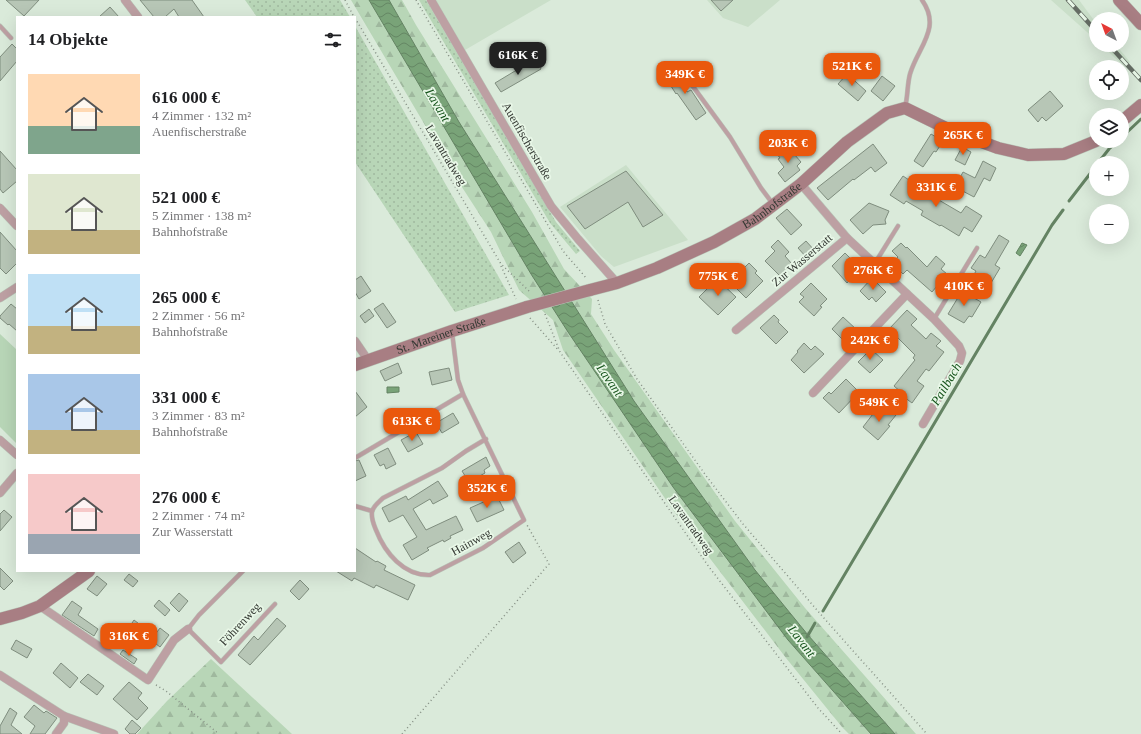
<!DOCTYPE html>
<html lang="de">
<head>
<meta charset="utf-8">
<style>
  :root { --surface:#fff; --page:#f2f2f2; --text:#202124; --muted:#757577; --accent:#ea580c }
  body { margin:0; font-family:Georgia,serif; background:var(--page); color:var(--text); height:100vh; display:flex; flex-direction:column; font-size:15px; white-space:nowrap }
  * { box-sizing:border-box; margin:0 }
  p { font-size:13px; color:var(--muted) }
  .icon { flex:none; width:22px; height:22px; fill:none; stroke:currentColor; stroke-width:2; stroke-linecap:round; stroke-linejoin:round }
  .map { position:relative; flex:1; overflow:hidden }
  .side { position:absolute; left:16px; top:16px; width:340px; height:556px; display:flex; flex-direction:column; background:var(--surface); border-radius:0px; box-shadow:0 4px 16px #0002 }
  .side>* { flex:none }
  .needle { width:26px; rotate:319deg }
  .buttons { position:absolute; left:1089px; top:12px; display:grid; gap:8px }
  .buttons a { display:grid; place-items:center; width:40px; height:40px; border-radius:50%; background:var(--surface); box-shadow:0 4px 16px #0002; font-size:20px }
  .price { position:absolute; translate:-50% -34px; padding:0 9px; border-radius:8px; background:var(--accent); color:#fff; font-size:13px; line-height:26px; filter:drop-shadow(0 1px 2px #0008) }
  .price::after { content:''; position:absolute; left:50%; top:24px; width:12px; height:9px; margin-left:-6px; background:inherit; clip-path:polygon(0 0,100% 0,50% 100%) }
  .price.selected { background:#222; color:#fff }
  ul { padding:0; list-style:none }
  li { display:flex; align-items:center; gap:12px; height:100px; padding:0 12px }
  li span { display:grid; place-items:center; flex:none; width:112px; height:80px; border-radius:0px; color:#555 }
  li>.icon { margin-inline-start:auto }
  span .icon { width:48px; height:48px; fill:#fffc; stroke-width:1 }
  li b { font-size:17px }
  h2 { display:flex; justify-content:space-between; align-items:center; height:48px; padding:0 12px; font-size:17px }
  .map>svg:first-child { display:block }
</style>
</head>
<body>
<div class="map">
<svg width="1141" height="734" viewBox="0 0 1141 734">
  <defs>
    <pattern id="grass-dots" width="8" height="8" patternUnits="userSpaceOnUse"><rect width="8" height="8" fill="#b8d6b7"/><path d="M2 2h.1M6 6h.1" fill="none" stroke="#9fb89e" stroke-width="1.8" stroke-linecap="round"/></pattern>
    <pattern id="forest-firs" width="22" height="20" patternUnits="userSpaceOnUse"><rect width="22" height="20" fill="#b8d6b7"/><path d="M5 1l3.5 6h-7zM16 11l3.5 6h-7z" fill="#9fb89e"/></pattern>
    <pattern id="water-waves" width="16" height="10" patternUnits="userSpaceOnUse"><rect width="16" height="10" fill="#79a378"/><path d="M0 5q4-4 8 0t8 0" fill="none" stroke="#648663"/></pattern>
  </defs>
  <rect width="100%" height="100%" fill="#daeada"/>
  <!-- built -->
  <g fill="#cadfc9">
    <path d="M436,0H551L465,50Z"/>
    <path d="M707,0H780L748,27L723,18Z"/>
    <path d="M1051,0H1079L1096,23V40Z"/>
    <path d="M1101,45H1116L1130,62L1125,67Z"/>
    <path d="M626,165L688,240L614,267L601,256L560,207Z"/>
  </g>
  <!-- grass -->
  <g fill="url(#grass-dots)">
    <path d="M245,0H340L350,17H257Z"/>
    <path d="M419,0H426L556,222L580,251L576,254L550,223Z"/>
    <path d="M355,26L509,295L455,312L355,162Z"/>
  </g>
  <!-- forest -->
  <g fill="url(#forest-firs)">
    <path d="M351,0H369L409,67L788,640L871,734H849L842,727L786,658L673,510L563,350L553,320L519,290L491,232L458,181Z"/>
    <path d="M389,0H402L416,25L532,212L564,269L592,299L591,314L614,350L735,521L805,608L916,734H895L808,635L755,570L634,401L459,122Z"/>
    <path d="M211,659L292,734H137L167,701Z"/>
  </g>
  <!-- pitch -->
  <path fill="#b8d6b7" d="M0,334L17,350V444L0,427Z"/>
  <!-- water -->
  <g fill="url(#water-waves)" stroke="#648363">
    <path d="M369,0H389L459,122L634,401L755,570L808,635L895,734H871L788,640L673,487L568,332L531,274Z"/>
    <path d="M1022,243L1027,245L1020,256L1016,253Z"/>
    <path d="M387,387H399V392L387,393Z"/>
  </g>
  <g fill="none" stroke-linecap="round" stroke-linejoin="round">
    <!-- stream -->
    <g stroke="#648363" stroke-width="3">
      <path d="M1122,137L1141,119"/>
      <path d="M1098,163L1109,149L1118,141"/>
      <path d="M1069,201L1096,166"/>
      <path d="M823,611L1052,225L1063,210"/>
      <path d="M807,637L815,623"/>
    </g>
  </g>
  <!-- building -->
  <g fill="#b7c6b6" stroke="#7f8d7e">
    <path d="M6,0H39L24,16Z"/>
    <path d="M140,0H192L204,17H179L174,9L165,17H154Z"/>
    <path d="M711,0H733L721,11Z"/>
    <path d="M110,7L119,17H99Z"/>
    <path d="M12,44L17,49V61L0,81V57Z"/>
    <path d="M535,59L541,69L501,92L495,83Z"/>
    <path d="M672,69L687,92L691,90L706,113L696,120L677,93L676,94L664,75Z"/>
    <path d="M847,74L866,91L858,101L838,84Z"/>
    <path d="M882,76L895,86L883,101L871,91Z"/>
    <path d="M1050,91L1063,106L1046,121L1042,117L1038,122L1028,110Z"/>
    <path d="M931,134L943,141L936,152L934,151L923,167L914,161Z"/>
    <path d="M873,144L887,163L875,172L871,167L854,180L853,179L828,200L817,188Z"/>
    <path d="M787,146L801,162L797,166L800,170L785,182L778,173L784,167L778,159L780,158L777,154Z"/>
    <path d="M962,147L971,152L965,165L955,160Z"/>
    <path d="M0,151L17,170V181L3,193L0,189Z"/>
    <path d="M983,161L996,168L990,181L984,178L974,197L955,187L963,172L975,178Z"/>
    <path d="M626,171L663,215L643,227L628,202L585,229L567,206Z"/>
    <path d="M903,176L921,188L920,189L961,213L966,206L982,216L972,232L964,227L959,236L941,225L940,226L921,215L923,211L906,201L904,204L890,195Z"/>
    <path d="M869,203L889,211L885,220L886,224L873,225L863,234L850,220Z"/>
    <path d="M787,209L802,225L791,235L776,218Z"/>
    <path d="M0,232L17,251V263L6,274L0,268Z"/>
    <path d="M999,235L1009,241L995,265L1000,268L988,288L972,278L976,271L971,268L980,255L985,258Z"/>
    <path d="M778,240L789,252L785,256L792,264L780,276L765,261L775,251L771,247Z"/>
    <path d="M806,241L815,251L807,258L798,248Z"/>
    <path d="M901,243L906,248L907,247L927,267L936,256L945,264L941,269L947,274L932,292L907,270L903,274L892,263L898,257L892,251Z"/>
    <path d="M845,253L861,269L847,283L832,266Z"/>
    <path d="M749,263L757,271L755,273L763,281L746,298L736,288L742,282L736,276Z"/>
    <path d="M361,276L371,291L359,299L355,292V280Z"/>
    <path d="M872,278L886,292L876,302L872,297L869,300L860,291Z"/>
    <path d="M717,279L736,297L718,315L699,297Z"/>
    <path d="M811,283L827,299L820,306L822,307L814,316L799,302L804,297L800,294Z"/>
    <path d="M962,291L981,302L972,317L969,316L964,323L948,314Z"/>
    <path d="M383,303L396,322L387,328L374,309Z"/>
    <path d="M11,304L17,309V331L9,324L8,325L0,318V316Z"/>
    <path d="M369,309L374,316L365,323L360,316Z"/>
    <path d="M907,310L917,319L911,325L926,339L931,333L941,341L936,346L944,352L929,371L926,369L917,381L924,386L912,403L900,394L901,392L894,386L915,360L913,358L915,355L889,329Z"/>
    <path d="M774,315L779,320L778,322L788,332L776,344L760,328Z"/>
    <path d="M843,317L857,330L851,336L848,334L843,340L832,329Z"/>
    <path d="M804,343L811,350L815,346L824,354L804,373L791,360L798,352L797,351Z"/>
    <path d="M871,349L883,360L870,373L858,362Z"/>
    <path d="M398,363L402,373L385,381L380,371Z"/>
    <path d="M449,368L452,380L432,385L429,372Z"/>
    <path d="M846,379L859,392L839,413L823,398L829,392L831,394Z"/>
    <path d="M355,391L367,407L355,417Z"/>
    <path d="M881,408L884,411L887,408L896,415L888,425L890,426L878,440L863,427L876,410L878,412Z"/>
    <path d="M453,413L459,423L442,433L436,423Z"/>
    <path d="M416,432L423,444L408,452L401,440Z"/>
    <path d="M388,448L396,464L386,469L384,464L380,466L374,455Z"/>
    <path d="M486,457L490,466L484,470L485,473L469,482L462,471Z"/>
    <path d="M359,460L366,476L355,481V461Z"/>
    <path d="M438,481L448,496L433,504L430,499L413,509L426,530L456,516L463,530L450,536L451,538L444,542L443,540L427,548L429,550L412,560L403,545L417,537L403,515L389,522L382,508L406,496L408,500Z"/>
    <path d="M497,496L504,510L477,522L470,508Z"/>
    <path d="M4,510L12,517L0,531V514Z"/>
    <path d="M519,542L526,553L513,563L505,552Z"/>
    <path d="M355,548L376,562L377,561L386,566L384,570L415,585L408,600L376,585L374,588L354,578L352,581L336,571H355Z"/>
    <path d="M0,568L13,581L4,590L0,586Z"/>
    <path d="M129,574L138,581L133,587L124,580Z"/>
    <path d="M97,576L107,584L97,596L87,589Z"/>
    <path d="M300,580L309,589L299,600L290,591Z"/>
    <path d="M179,593L188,601L179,612L170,603Z"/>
    <path d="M159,600L170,610L165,616L154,606Z"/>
    <path d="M72,601L82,608L78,615L98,629L94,636L62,615Z"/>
    <path d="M277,618L286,626L250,665L238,655L254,636L258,640Z"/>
    <path d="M134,620L152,634L147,640L130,626Z"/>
    <path d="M160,628L169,635L160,647L151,640Z"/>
    <path d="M115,630L125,638L118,648L107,640Z"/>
    <path d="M16,640L32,649L27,658L11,649Z"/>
    <path d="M123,650L137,659L134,664L120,654Z"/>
    <path d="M61,663L78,678L70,688L53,673Z"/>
    <path d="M88,674L104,686L97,695L80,682Z"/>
    <path d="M129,682L142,693L138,698L148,708L137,720L113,699Z"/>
    <path d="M34,705L44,713L46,711L57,718L45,734H30L35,726L24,717Z"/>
    <path d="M10,708L17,713L11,725L22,734H0V726Z"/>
    <path d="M132,720L141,728L135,734H130L125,729Z"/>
  </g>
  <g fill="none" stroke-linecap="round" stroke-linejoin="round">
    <defs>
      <g id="lane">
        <path d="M0,26L11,38"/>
        <path d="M686,77L730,137L761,188L773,204"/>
        <path d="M905,107C908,97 907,85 910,74C918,47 942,28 922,0"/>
        <path d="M875,263L898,226"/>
        <path d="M934,319L977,248"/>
        <path d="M452,332L458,380L463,394L524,520L483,548L430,575C404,576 385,553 376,530C374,525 371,519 372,512C373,506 379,502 383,498L442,468L466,451L486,439"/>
        <path d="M355,458L463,394"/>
        <path d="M355,506L372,511"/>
        <path d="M243,571L199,615L188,629L221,662L275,604"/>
      </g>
      <g id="street">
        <path d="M125,0L138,17"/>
        <path d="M431,0L551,206L578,239L617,283"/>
        <path d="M801,184L847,238L934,319L959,346L962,353L960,361L923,424"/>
        <path d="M0,208L17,226"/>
        <path d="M0,298L17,287"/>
        <path d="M736,330L847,238"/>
        <path d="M355,341L368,360"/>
        <path d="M813,393L907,294"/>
        <path d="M0,440L17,455"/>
        <path d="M0,493L17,473"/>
        <path d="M40,606L148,680L174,640L188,629"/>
        <path d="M0,675L64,716V723L56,734"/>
        <path d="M64,716L114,734"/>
      </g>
      <g id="secondary">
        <path d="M1119,0L1141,24"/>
        <path d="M1122,121L1141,105"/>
        <path id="s1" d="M590,290L617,283L657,268L714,242L755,219L801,184L847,142L887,113L905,108L952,131L998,148L1028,155L1064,154L1096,141"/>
        <path id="s2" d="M355,365L452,331L527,307"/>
        <path d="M0,619L22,613L40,606L89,571"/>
      </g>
    </defs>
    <!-- lane casing -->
    <use href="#lane" stroke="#b9c7b9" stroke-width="5"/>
    <!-- street casing -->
    <use href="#street" stroke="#b9c7b9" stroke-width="9"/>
    <!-- secondary casing -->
    <use href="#secondary" stroke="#b9c7b9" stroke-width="13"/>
    <!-- path -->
    <g stroke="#869085" stroke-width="1.5" stroke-dasharray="1 3" stroke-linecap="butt">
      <path d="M345,0L354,17"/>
      <path d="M416,0L563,251L587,279"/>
      <path d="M355,18L501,264L531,293"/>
      <path d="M501,266L516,299"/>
      <path d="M598,300L605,324L637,379L707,477L743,524L823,617L927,734"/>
      <path d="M545,314L560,352L709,567L818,708L842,734"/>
      <path d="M530,318L559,351"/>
      <path d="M156,685L166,691L219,734"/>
      <path d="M402,734L549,564L527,525"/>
    </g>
    <!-- lane -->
    <use href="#lane" stroke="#bda0a3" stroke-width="4"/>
    <!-- street -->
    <use href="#street" stroke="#bda0a3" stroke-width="8"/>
    <!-- secondary -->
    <use href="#secondary" stroke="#a87e83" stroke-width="12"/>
    <defs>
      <g id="rail">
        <path d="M1068,0L1096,31"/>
        <path d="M1109,45L1141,80"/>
      </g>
    </defs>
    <!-- rail casing -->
    <use href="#rail" stroke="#656d64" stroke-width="4.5"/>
    <!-- rail -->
    <use href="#rail" stroke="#e8f7e7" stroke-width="3" stroke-dasharray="9" stroke-linecap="butt"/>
    <defs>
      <path id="secondary-bridge" d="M527,307L590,290"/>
    </defs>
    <!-- secondary-bridge casing -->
    <use href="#secondary-bridge" stroke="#b9c7b9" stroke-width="13" stroke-linecap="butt"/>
    <!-- secondary-bridge -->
    <use href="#secondary-bridge" stroke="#a87e83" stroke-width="12"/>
  </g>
  <g text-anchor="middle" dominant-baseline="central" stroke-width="3.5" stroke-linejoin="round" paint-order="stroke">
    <!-- street labels -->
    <g font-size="12" fill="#343933" stroke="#e8f7e7">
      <text transform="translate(527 141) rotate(60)">Auenfischerstraße</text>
      <text transform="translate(446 155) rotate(59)">Lavantradweg</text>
      <text stroke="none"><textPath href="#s1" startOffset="202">Bahnhofstraße</textPath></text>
      <text transform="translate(802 260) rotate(-40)">Zur Wasserstatt</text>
      <text stroke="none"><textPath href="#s2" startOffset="91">St. Mareiner Straße</textPath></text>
      <text transform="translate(691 525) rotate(55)">Lavantradweg</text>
      <text transform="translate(471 542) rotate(-29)">Hainweg</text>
      <text transform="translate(240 624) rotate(-47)">Föhrenweg</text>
    </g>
    <!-- water labels -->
    <g font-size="13" font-style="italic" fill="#16531b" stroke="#e8f7e7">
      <text transform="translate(438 105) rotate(59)">Lavant</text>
      <text transform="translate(610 380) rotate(55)">Lavant</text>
      <text transform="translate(946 384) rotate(-59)">Pailbach</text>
      <text transform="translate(802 641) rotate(52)">Lavant</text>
    </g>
  </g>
</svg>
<div class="buttons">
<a><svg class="needle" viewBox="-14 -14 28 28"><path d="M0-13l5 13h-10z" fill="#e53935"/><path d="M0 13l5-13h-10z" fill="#757577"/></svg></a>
<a><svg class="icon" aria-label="locate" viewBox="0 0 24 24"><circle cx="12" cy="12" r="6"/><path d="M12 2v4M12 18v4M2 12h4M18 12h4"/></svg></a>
<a><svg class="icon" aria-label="layers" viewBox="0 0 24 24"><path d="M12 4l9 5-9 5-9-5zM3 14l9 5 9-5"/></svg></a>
<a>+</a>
<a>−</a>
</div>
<b class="price selected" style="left:518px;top:76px">616K €</b>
<b class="price" style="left:852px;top:87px">521K €</b>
<b class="price" style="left:685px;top:95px">349K €</b>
<b class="price" style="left:963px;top:156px">265K €</b>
<b class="price" style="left:788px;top:164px">203K €</b>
<b class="price" style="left:936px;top:208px">331K €</b>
<b class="price" style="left:873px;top:291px">276K €</b>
<b class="price" style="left:718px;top:297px">775K €</b>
<b class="price" style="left:964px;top:307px">410K €</b>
<b class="price" style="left:870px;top:361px">242K €</b>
<b class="price" style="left:879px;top:423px">549K €</b>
<b class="price" style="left:412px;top:442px">613K €</b>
<b class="price" style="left:487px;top:509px">352K €</b>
<b class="price" style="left:129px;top:657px">316K €</b>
<section class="side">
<h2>14 Objekte<svg class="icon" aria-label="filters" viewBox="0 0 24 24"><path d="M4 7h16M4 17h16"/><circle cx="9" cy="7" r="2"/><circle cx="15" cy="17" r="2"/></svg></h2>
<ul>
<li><span style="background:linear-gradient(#ffd9b3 65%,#7fa58c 0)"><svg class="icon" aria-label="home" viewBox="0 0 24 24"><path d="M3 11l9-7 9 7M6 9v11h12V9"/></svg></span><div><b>616 000 €</b><p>4 Zimmer · 132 m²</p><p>Auenfischerstraße</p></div></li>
<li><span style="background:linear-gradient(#dfe7d0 70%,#c2b280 0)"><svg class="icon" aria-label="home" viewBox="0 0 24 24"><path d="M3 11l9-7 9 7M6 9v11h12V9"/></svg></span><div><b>521 000 €</b><p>5 Zimmer · 138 m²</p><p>Bahnhofstraße</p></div></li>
<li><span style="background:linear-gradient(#bfe0f5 65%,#c2b280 0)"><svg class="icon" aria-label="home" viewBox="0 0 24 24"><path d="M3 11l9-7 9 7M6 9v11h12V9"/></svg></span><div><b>265 000 €</b><p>2 Zimmer · 56 m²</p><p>Bahnhofstraße</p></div></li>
<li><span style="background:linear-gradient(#a9c7e8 70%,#c2b280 0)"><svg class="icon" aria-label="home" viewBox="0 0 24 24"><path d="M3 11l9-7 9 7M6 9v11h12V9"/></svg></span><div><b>331 000 €</b><p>3 Zimmer · 83 m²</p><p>Bahnhofstraße</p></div></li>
<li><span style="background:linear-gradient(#f6c9c9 75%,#9aa5b1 0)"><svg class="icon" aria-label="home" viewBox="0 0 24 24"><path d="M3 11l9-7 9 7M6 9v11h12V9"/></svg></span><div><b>276 000 €</b><p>2 Zimmer · 74 m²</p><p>Zur Wasserstatt</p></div></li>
</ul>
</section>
</div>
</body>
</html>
